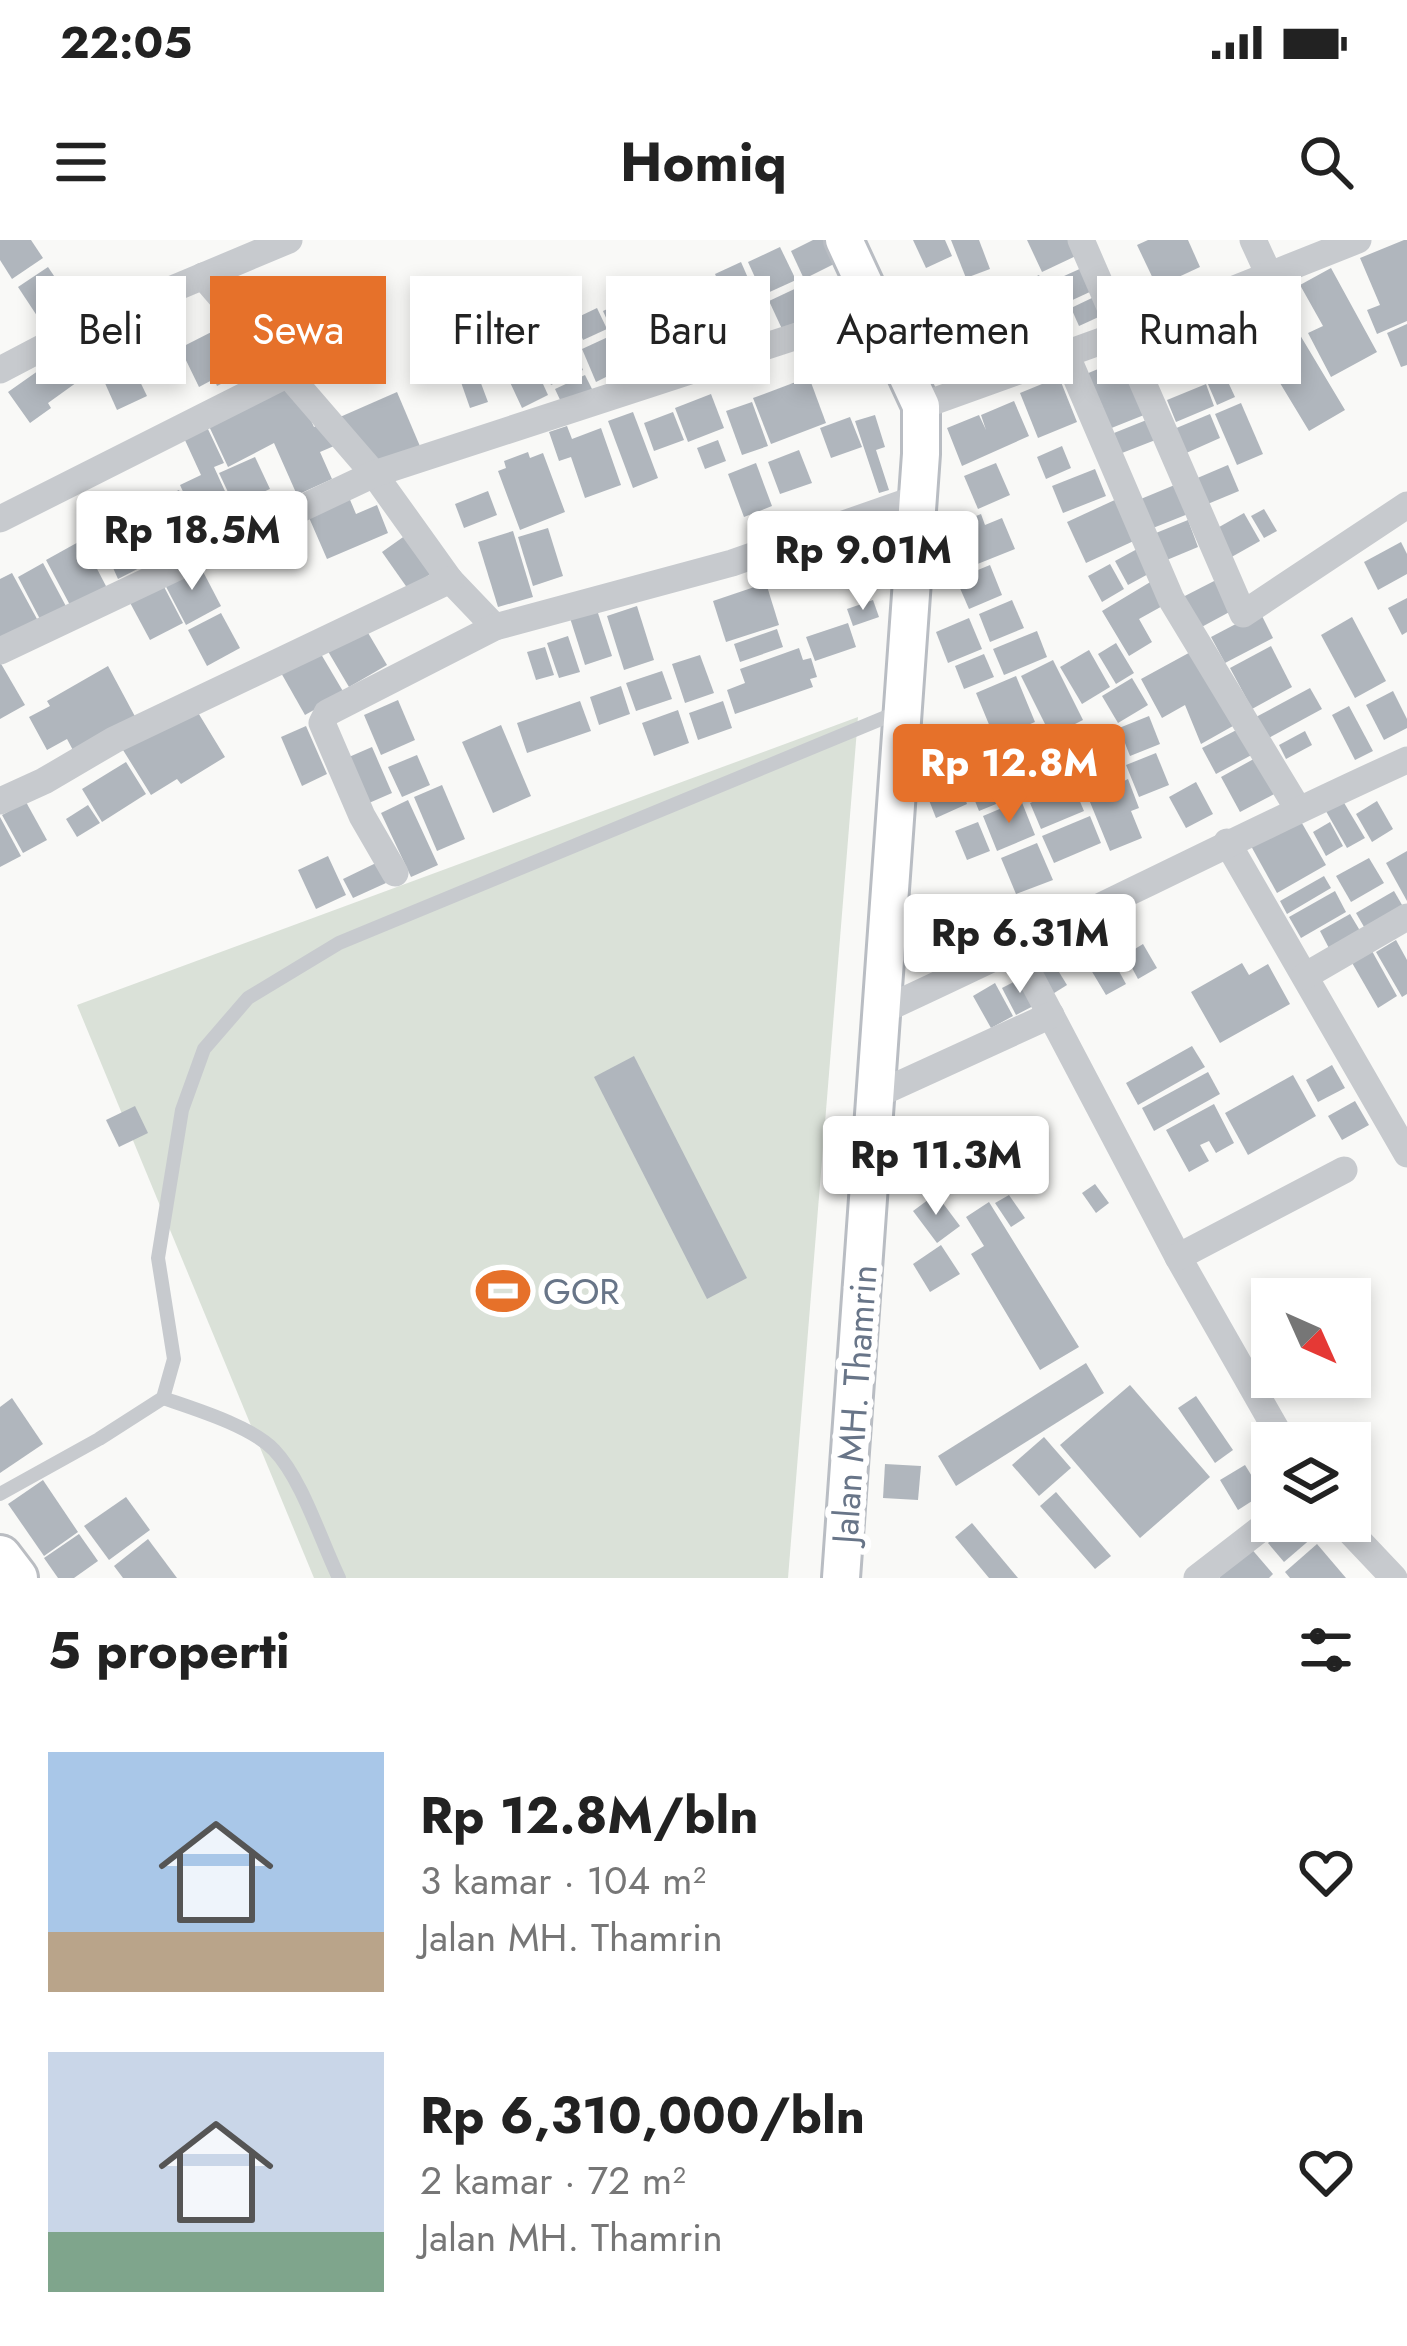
<!DOCTYPE html>
<html lang="id">
<head>
<meta charset="utf-8">
<style>
  :root { --surface:#fff; --page:#f6f6f6; --text:#222; --muted:#767676; --accent:#e6712a }
  body { margin:0; font-family:Jost,sans-serif; background:var(--page); color:var(--text); height:100vh; display:flex; flex-direction:column; font-size:45px; white-space:nowrap }
  * { box-sizing:border-box; margin:0 }
  p { font-size:39px; color:var(--muted) }
  .icon { flex:none; width:66px; height:66px; fill:none; stroke:currentColor; stroke-width:2; stroke-linecap:round; stroke-linejoin:round }
  .map { position:relative; height:1338px; overflow:hidden }
  .sheet { display:flex; flex-direction:column; background:var(--surface); flex:1 }
  .sheet>* { flex:none }
  .banner { position:absolute; left:36px; top:36px; width:1335px; height:108px; display:flex; gap:24px }
  .needle { width:78px; rotate:135deg }
  .buttons { position:absolute; left:1251px; top:1038px; display:grid; gap:24px }
  .buttons a { display:grid; place-items:center; width:120px; height:120px; border-radius:0px; background:var(--surface); box-shadow:0 6px 18px #0003; font-size:60px }
  .price { position:absolute; translate:-50% -102px; padding:0 27px; border-radius:12px; background:#fff; color:#222; font-size:39px; line-height:78px; filter:drop-shadow(0 3px 6px #0008) }
  .price::after { content:''; position:absolute; left:50%; top:72px; width:36px; height:27px; margin-left:-18px; background:inherit; clip-path:polygon(0 0,100% 0,50% 100%) }
  .price.current { background:var(--accent); color:#fff }
  ul { padding:0; list-style:none }
  li { display:flex; align-items:center; gap:36px; height:300px; padding:0 48px }
  li span { display:grid; place-items:center; flex:none; width:336px; height:240px; border-radius:0px; color:#555 }
  li>.icon { margin-inline-start:auto }
  span .icon { width:144px; height:144px; fill:#fffc; stroke-width:1 }
  li b { font-size:51px }
  h2 { display:flex; justify-content:space-between; align-items:center; height:144px; padding:0 48px; font-size:51px }
  .chip { padding:0 42px; border-radius:0px; background:var(--surface); box-shadow:0 6px 18px #0003; font-size:42px; line-height:108px }
  .chip.current { background:var(--accent); color:#fff }
  .status { display:flex; justify-content:space-between; align-items:center; height:84px; padding:0 60px; background:var(--surface); direction:ltr }
  .status svg { height:33px; fill:currentColor }
  header { display:flex; justify-content:space-between; align-items:center; height:156px; padding:0 48px; background:var(--surface); font-size:54px; font-weight:700 }
  .map>svg:first-child { display:block }
</style>
</head>
<body>
<div class="status"><b>22:05</b><svg viewBox="0 0 49 12"><path d="M0 12V9h3v3zM5 12V6h3v6zM10 12V3h3v9zM15 12V0h3v12zM26 1h20v11H26zM47 4h2v5h-2z"/></svg></div>
<header><svg class="icon" aria-label="menu" viewBox="0 0 24 24"><path d="M4 6h16M4 12h16M4 18h16"/></svg>Homiq<svg class="icon" aria-label="search" viewBox="0 0 24 24"><circle cx="10" cy="10" r="6"/><path d="M15 15l6 6"/></svg></header>
<div class="map">
<svg width="1407" height="1338" viewBox="0 0 1407 1338">
  <rect width="100%" height="100%" fill="#f9f9f7"/>
  <!-- green -->
  <path fill="#dae1d8" d="M858,477L788,1338H314L77,765Z"/>
  <!-- building -->
  <g fill="#b0b6bd">
    <path d="M0,0H31L43,18L12,39L0,20Z"/>
    <path d="M813,0H828L838,22L804,39L791,11Z"/>
    <path d="M913,0H945L952,16L926,28Z"/>
    <path d="M951,0H979L990,29L966,38Z"/>
    <path d="M1027,0H1071L1078,15L1042,32Z"/>
    <path d="M1148,0H1188L1200,27L1157,47L1137,5Z"/>
    <path d="M1404,0H1407V81L1377,94L1367,70L1380,65L1360,18Z"/>
    <path d="M780,7L796,40L763,55L748,22Z"/>
    <path d="M741,22L748,38L722,50L715,34Z"/>
    <path d="M48,27L77,70L47,91L18,47Z"/>
    <path d="M1084,27L1094,50L1064,64L1053,41Z"/>
    <path d="M1331,28L1377,112L1331,137L1308,93L1323,86L1300,45Z"/>
    <path d="M1039,35L1050,58L1021,71L1011,48Z"/>
    <path d="M820,37L833,65L782,89L769,61Z"/>
    <path d="M712,44L735,95L706,109L683,57Z"/>
    <path d="M753,44L769,78L740,91L725,58Z"/>
    <path d="M675,54L698,106L666,121L642,69Z"/>
    <path d="M1094,57L1103,75L1079,86L1071,68Z"/>
    <path d="M631,58L653,107L625,120L603,71Z"/>
    <path d="M990,61L1006,101L942,127L926,86Z"/>
    <path d="M1230,62L1246,96L1209,114L1193,80Z"/>
    <path d="M597,68L607,89L583,100L574,79Z"/>
    <path d="M1048,72L1057,91L1030,104L1021,84Z"/>
    <path d="M1276,77L1284,91L1294,85L1345,170L1309,191L1257,105L1266,100L1259,88Z"/>
    <path d="M233,81L253,119L237,127L241,134L217,146L214,139L199,147L180,108Z"/>
    <path d="M1407,84V125L1401,127L1387,93Z"/>
    <path d="M564,86L573,106L544,119L535,99Z"/>
    <path d="M90,89L108,116L79,136L61,109Z"/>
    <path d="M1193,89L1208,122L1177,136L1162,103Z"/>
    <path d="M608,97L622,129L596,142L582,109Z"/>
    <path d="M574,110L583,130L551,145L542,125Z"/>
    <path d="M529,113L548,155L522,168L502,125Z"/>
    <path d="M62,114L80,140L48,163L51,168L30,183L8,152Z"/>
    <path d="M1127,117L1149,173L1109,189L1086,134Z"/>
    <path d="M1218,120L1235,157L1217,165L1201,128Z"/>
    <path d="M473,122L488,162L470,168L456,128Z"/>
    <path d="M133,127L147,156L117,170L104,141Z"/>
    <path d="M585,135L592,149L562,164L555,149Z"/>
    <path d="M809,137L826,183L771,204L753,158Z"/>
    <path d="M1059,137L1077,182L1038,198L1020,153Z"/>
    <path d="M293,143L314,187L323,182L334,206L320,212L332,239L297,255L274,203L228,227L208,184Z"/>
    <path d="M1206,144L1214,166L1176,182L1167,160Z"/>
    <path d="M397,152L422,211L375,231L340,177Z"/>
    <path d="M711,154L724,188L688,202L675,168Z"/>
    <path d="M1014,161L1029,196L962,226L947,188L979,175L986,190L981,175Z"/>
    <path d="M752,162L768,206L742,215L726,171Z"/>
    <path d="M1241,163L1263,214L1237,225L1215,174Z"/>
    <path d="M633,172L658,238L633,248L608,181Z"/>
    <path d="M673,172L684,200L654,211L644,183Z"/>
    <path d="M1210,174L1220,198L1184,214L1174,189Z"/>
    <path d="M875,175L885,207L876,210L889,250L879,253L855,181Z"/>
    <path d="M850,177L862,207L831,218L820,188Z"/>
    <path d="M1149,179L1158,199L1122,213L1114,193Z"/>
    <path d="M567,186L572,199L601,188L621,245L585,258L571,217L559,221L549,192Z"/>
    <path d="M207,187L224,223L214,227L234,271L199,287L180,245L201,235L184,198Z"/>
    <path d="M718,200L726,221L705,229L697,208Z"/>
    <path d="M1062,206L1071,228L1046,239L1037,217Z"/>
    <path d="M799,210L812,243L780,254L768,222Z"/>
    <path d="M528,212L530,218L543,213L565,272L520,290L498,231L506,228L504,221Z"/>
    <path d="M255,217L270,249L234,265L219,233Z"/>
    <path d="M756,223L772,266L744,277L728,234Z"/>
    <path d="M996,223L1010,255L978,269L964,236Z"/>
    <path d="M1228,225L1239,251L1198,268L1188,242Z"/>
    <path d="M1095,229L1106,256L1063,273L1052,246Z"/>
    <path d="M1177,244L1188,274L1148,290L1136,261Z"/>
    <path d="M179,250L200,293L170,307L175,319L153,330L149,323L118,339L110,321L101,326L84,292Z"/>
    <path d="M488,251L497,275L464,288L455,264Z"/>
    <path d="M348,255L356,274L377,265L388,293L327,319L307,273Z"/>
    <path d="M1119,258L1138,299L1086,323L1067,282Z"/>
    <path d="M1264,269L1277,291L1264,298L1251,276Z"/>
    <path d="M1244,273L1260,301L1228,319L1212,291Z"/>
    <path d="M981,274L985,285L1002,278L1015,309L945,337L931,294Z"/>
    <path d="M1188,280L1198,307L1162,322L1151,295Z"/>
    <path d="M548,288L563,336L533,346L518,297Z"/>
    <path d="M513,291L533,357L498,367L478,302Z"/>
    <path d="M406,295L432,333L408,349L382,312Z"/>
    <path d="M82,300L107,348L71,367L46,320Z"/>
    <path d="M1401,302L1407,314V334L1378,350L1364,322Z"/>
    <path d="M1139,308L1152,332L1128,345L1115,321Z"/>
    <path d="M198,322L221,366L186,385L162,339Z"/>
    <path d="M43,323L68,370L42,383L18,337Z"/>
    <path d="M1110,324L1124,349L1102,362L1088,336Z"/>
    <path d="M990,325L1002,355L969,369L956,339Z"/>
    <path d="M12,333L37,379L0,404V339Z"/>
    <path d="M1218,339L1235,369L1196,390L1179,359Z"/>
    <path d="M161,341L183,383L150,400L128,359Z"/>
    <path d="M1152,341L1166,364L1139,379L1152,402L1129,416L1102,371Z"/>
    <path d="M766,343L779,385L726,402L713,361Z"/>
    <path d="M1407,358V392L1402,395L1388,368Z"/>
    <path d="M873,360L879,377L853,386L847,369Z"/>
    <path d="M1012,360L1024,388L990,402L979,374Z"/>
    <path d="M637,366L654,420L624,430L607,376Z"/>
    <path d="M597,370L612,416L585,425L570,378Z"/>
    <path d="M221,373L240,408L207,426L188,390Z"/>
    <path d="M1251,376H1262L1273,398L1225,423L1211,397Z"/>
    <path d="M1352,377L1386,441L1355,458L1321,395Z"/>
    <path d="M969,378L982,409L948,423L936,392Z"/>
    <path d="M848,383L856,407L815,421L806,397Z"/>
    <path d="M364,386L387,425L349,447L326,408Z"/>
    <path d="M777,389L783,407L740,422L734,404Z"/>
    <path d="M1037,391L1047,417L1004,435L993,409Z"/>
    <path d="M568,396L580,432L559,438L547,403Z"/>
    <path d="M1116,403L1134,433L1116,444L1098,414Z"/>
    <path d="M1271,406L1292,447L1252,469L1230,428Z"/>
    <path d="M545,407L554,435L536,440L527,412Z"/>
    <path d="M799,408L803,420L811,418L817,437L810,439L813,447L735,474L727,450L745,443L740,429Z"/>
    <path d="M318,409L344,453L305,475L280,431Z"/>
    <path d="M1196,409L1240,482L1201,504L1185,465L1162,478L1141,439Z"/>
    <path d="M1089,410L1110,447L1082,464L1060,427Z"/>
    <path d="M984,414L994,437L964,449L955,426Z"/>
    <path d="M700,415L714,453L685,463L672,424Z"/>
    <path d="M1053,420L1083,480L1051,496L1021,436Z"/>
    <path d="M0,422L25,465L0,479Z"/>
    <path d="M108,426L138,482L75,514L67,499L47,510L29,477L50,466L47,461Z"/>
    <path d="M662,431L672,459L636,471L626,443Z"/>
    <path d="M1016,436L1035,482L995,499L976,453Z"/>
    <path d="M1132,438L1148,465L1118,483L1102,456Z"/>
    <path d="M621,446L630,474L599,485L590,457Z"/>
    <path d="M1310,448L1322,469L1267,499L1256,477Z"/>
    <path d="M1393,451L1407,479V488L1384,500L1366,465Z"/>
    <path d="M398,460L415,500L381,515L364,475Z"/>
    <path d="M580,461L591,491L527,513L517,483Z"/>
    <path d="M723,461L732,488L698,500L689,473Z"/>
    <path d="M194,466L225,517L181,544L177,539L151,555L123,510Z"/>
    <path d="M1349,466L1373,511L1355,520L1332,475Z"/>
    <path d="M678,470L689,503L654,516L642,483Z"/>
    <path d="M1149,476L1160,504L1130,516L1119,488Z"/>
    <path d="M501,485L531,556L493,573L462,502Z"/>
    <path d="M1246,485L1259,511L1216,534L1202,508Z"/>
    <path d="M306,486L327,534L302,546L281,497Z"/>
    <path d="M1305,491L1312,505L1286,519L1279,505Z"/>
    <path d="M1104,504L1120,543L1128,539L1139,568L1131,571L1142,598L1110,611L1072,518Z"/>
    <path d="M372,507L392,553L362,566L342,520Z"/>
    <path d="M1061,509L1073,539L1026,558L1014,528Z"/>
    <path d="M1156,513L1169,545L1139,557L1126,525Z"/>
    <path d="M417,515L430,545L402,557L388,527Z"/>
    <path d="M1261,515L1280,551L1240,572L1221,537Z"/>
    <path d="M1004,520L1018,555L979,571L965,536Z"/>
    <path d="M126,522L146,554L102,582L82,549Z"/>
    <path d="M957,537L967,564L936,578L925,550Z"/>
    <path d="M1196,542L1213,574L1186,588L1169,557Z"/>
    <path d="M442,545L465,599L437,611L414,557Z"/>
    <path d="M1073,545L1084,571L1041,589L1030,563Z"/>
    <path d="M1340,556L1365,598L1347,608L1323,566Z"/>
    <path d="M408,560L438,625L411,637L381,573Z"/>
    <path d="M1021,560L1035,595L997,611L983,576Z"/>
    <path d="M1377,561L1393,589L1372,602L1356,574Z"/>
    <path d="M26,562L47,600L23,613L2,575Z"/>
    <path d="M88,565L100,583L77,597L66,579Z"/>
    <path d="M1090,576L1101,603L1054,623L1042,596Z"/>
    <path d="M0,577L21,616L0,627Z"/>
    <path d="M1299,578L1326,625L1277,653L1251,606Z"/>
    <path d="M978,582L990,611L967,620L955,591Z"/>
    <path d="M1330,582L1343,606L1326,616L1313,592Z"/>
    <path d="M1037,603L1053,640L1016,654L1001,618Z"/>
    <path d="M1407,611V661L1386,623Z"/>
    <path d="M328,616L346,655L316,669L298,630Z"/>
    <path d="M1369,618L1384,643L1351,662L1336,636Z"/>
    <path d="M376,623L386,643L353,658L343,639Z"/>
    <path d="M1324,636L1331,648L1287,674L1280,661Z"/>
    <path d="M1335,651L1346,672L1301,698L1289,677Z"/>
    <path d="M1394,651L1405,670L1367,692L1356,673Z"/>
    <path d="M1350,674L1362,694L1331,712L1320,691Z"/>
    <path d="M1396,700L1407,720V754L1402,757L1376,712Z"/>
    <path d="M1367,702L1397,756L1378,768L1347,714Z"/>
    <path d="M1143,704L1157,728L1138,739L1125,715Z"/>
    <path d="M1109,713L1126,744L1106,755L1088,725Z"/>
    <path d="M1051,719L1067,745L1051,755L1034,729Z"/>
    <path d="M1242,723L1249,735L1268,724L1290,764L1220,803L1191,752Z"/>
    <path d="M1025,736L1039,763L1016,775L1002,748Z"/>
    <path d="M995,743L1013,776L991,788L973,756Z"/>
    <path d="M1192,806L1205,827L1138,865L1126,843Z"/>
    <path d="M634,816L747,1038L707,1059L594,837Z"/>
    <path d="M1332,825L1345,848L1318,862L1306,840Z"/>
    <path d="M1208,832L1220,854L1154,891L1142,868Z"/>
    <path d="M1293,835L1316,876L1248,915L1225,873Z"/>
    <path d="M1355,861L1369,885L1342,900L1328,876Z"/>
    <path d="M1214,864L1234,903L1216,913L1209,901L1200,905L1209,921L1189,932L1166,890Z"/>
    <path d="M135,866L148,893L119,907L106,880Z"/>
    <path d="M1095,944L1109,963L1096,973L1082,953Z"/>
    <path d="M936,954L960,986L937,1003L913,971Z"/>
    <path d="M1009,955L1025,978L1011,987L995,963Z"/>
    <path d="M989,962L1079,1107L1040,1130L971,1014L984,1006L966,977Z"/>
    <path d="M941,1005L960,1034L930,1052L913,1024Z"/>
    <path d="M1086,1123L1104,1153L956,1246L938,1216Z"/>
    <path d="M1130,1145L1210,1237L1140,1298L1060,1205Z"/>
    <path d="M1196,1156L1233,1210L1215,1223L1178,1168Z"/>
    <path d="M12,1158L43,1204L0,1233V1167Z"/>
    <path d="M1044,1197L1071,1228L1039,1256L1012,1225Z"/>
    <path d="M885,1224L921,1226L918,1260L883,1258Z"/>
    <path d="M1245,1225L1263,1254L1238,1270L1220,1240Z"/>
    <path d="M43,1240L78,1292L44,1316L8,1264Z"/>
    <path d="M1056,1252L1111,1316L1095,1329L1040,1266Z"/>
    <path d="M126,1257L150,1290L109,1320L84,1286Z"/>
    <path d="M1294,1281H1324L1327,1285L1284,1322L1268,1303Z"/>
    <path d="M972,1283L1018,1338H989L955,1297Z"/>
    <path d="M79,1294L98,1321L74,1338H58L44,1318Z"/>
    <path d="M148,1299L177,1338H123L114,1326Z"/>
    <path d="M1317,1304L1346,1338H1290L1285,1332Z"/>
    <path d="M1249,1306L1273,1334L1269,1338H1220L1217,1335Z"/>
  </g>
  <g fill="none" stroke-linecap="round" stroke-linejoin="round">
    <defs>
      <path id="secondary" d="M841,1338L921,214V166L844,0"/>
      <path id="primary" d="M0,1317L16,1338"/>
    </defs>
    <!-- secondary casing -->
    <use href="#secondary" stroke="#b9bdc3" stroke-width="42"/>
    <!-- primary casing -->
    <use href="#primary" stroke="#babdc2" stroke-width="48"/>
    <!-- lane -->
    <g stroke="#c7cace" stroke-width="14">
      <path d="M163,1158C195,1169 251,1186 274,1210C302,1239 321,1301 339,1338"/>
      <path d="M0,1254L99,1199L163,1158L174,1119L158,1018L182,870L204,809L248,758L339,703L898,472"/>
    </g>
    <!-- street -->
    <g stroke="#c7cace" stroke-width="27">
      <path d="M1081,0L1243,374L1407,265"/>
      <path d="M1253,0L1270,37"/>
      <path d="M203,36L374,234L450,340L495,387"/>
      <path d="M1066,114L1171,359L1298,569"/>
      <path d="M0,130L82,87L289,0"/>
      <path d="M921,166L1121,94L1358,0"/>
      <path d="M0,279L288,134"/>
      <path d="M0,411L374,234L874,71"/>
      <path d="M0,561L44,541L114,500L450,340"/>
      <path d="M1227,602L1407,914"/>
      <path d="M395,633L362,576L322,483L327,473L495,387L732,323L918,258"/>
      <path d="M1016,709L1178,1017L1284,1203"/>
      <path d="M1305,736L1407,677"/>
      <path d="M881,771C1058,690 1230,600 1407,520"/>
      <path d="M876,855L1051,775"/>
      <path d="M1178,1017L1344,930"/>
      <path d="M1340,1281L1394,1338"/>
      <path d="M1197,1338L1272,1280"/>
    </g>
    <!-- secondary -->
    <use href="#secondary" stroke="#fff" stroke-width="36"/>
    <!-- primary -->
    <use href="#primary" stroke="#fff" stroke-width="42"/>
  </g>
  <!-- icons -->
  <defs>
    <symbol id="stadium-bare" viewBox="-9 -9 18 18"><path d="M0-5a6.5 5 0 1 0 0 10a6.5 5 0 1 0 0-10ZM-3.5-1.8h7v3.6h-7Z" fill="#e6712a" stroke="#fff" stroke-width="2.5" paint-order="stroke"/></symbol>
  </defs>
  <g fill-rule="evenodd">
    <use href="#stadium-bare" x="465" y="1013" width="76" height="76"/>
  </g>
  <g text-anchor="middle" dominant-baseline="central" stroke-width="12" stroke-linejoin="round" paint-order="stroke">
    <!-- poi labels -->
    <g font-size="36" fill="#687588" stroke="#fff" text-anchor="start">
      <text x="543" y="1051">GOR</text>
    </g>
    <!-- street labels -->
    <g font-size="36" fill="#687588" stroke="#fff">
      <text transform="translate(854 1164) rotate(-86)">Jalan MH. Thamrin</text>
    </g>
  </g>
</svg>
<div class="buttons">
<a><svg class="needle" viewBox="-14 -14 28 28"><path d="M0-13l5 13h-10z" fill="#e53935"/><path d="M0 13l5-13h-10z" fill="#767676"/></svg></a>
<a><svg class="icon" aria-label="layers" viewBox="0 0 24 24"><path d="M12 4l9 5-9 5-9-5zM3 14l9 5 9-5"/></svg></a>
</div>
<b class="price" style="left:192px;top:353px">Rp 18.5M</b>
<b class="price" style="left:863px;top:373px">Rp 9.01M</b>
<b class="price current" style="left:1009px;top:586px">Rp 12.8M</b>
<b class="price" style="left:1020px;top:756px">Rp 6.31M</b>
<b class="price" style="left:936px;top:978px">Rp 11.3M</b>
<div class="banner">
<a class="chip">Beli</a>
<a class="chip current">Sewa</a>
<a class="chip">Filter</a>
<a class="chip">Baru</a>
<a class="chip">Apartemen</a>
<a class="chip">Rumah</a>
</div>
</div>
<section class="sheet">
<h2>5 properti<svg class="icon" aria-label="filters" viewBox="0 0 24 24"><path d="M4 7h16M4 17h16"/><circle cx="9" cy="7" r="2"/><circle cx="15" cy="17" r="2"/></svg></h2>
<ul>
<li><span style="background:linear-gradient(#a9c7e8 75%,#b9a48a 0)"><svg class="icon" aria-label="home" viewBox="0 0 24 24"><path d="M3 11l9-7 9 7M6 9v11h12V9"/></svg></span><div><b>Rp 12.8M/bln</b><p>3 kamar · 104 m²</p><p>Jalan MH. Thamrin</p></div><svg class="icon" aria-label="heart" viewBox="0 0 24 24"><path d="M12 20l-8-8c-3-5 5-10 8-4 3-6 11-1 8 4z"/></svg></li>
<li><span style="background:linear-gradient(#c9d6e8 75%,#7fa58c 0)"><svg class="icon" aria-label="home" viewBox="0 0 24 24"><path d="M3 11l9-7 9 7M6 9v11h12V9"/></svg></span><div><b>Rp 6,310,000/bln</b><p>2 kamar · 72 m²</p><p>Jalan MH. Thamrin</p></div><svg class="icon" aria-label="heart" viewBox="0 0 24 24"><path d="M12 20l-8-8c-3-5 5-10 8-4 3-6 11-1 8 4z"/></svg></li>
</ul>
</section>
</body>
</html>
